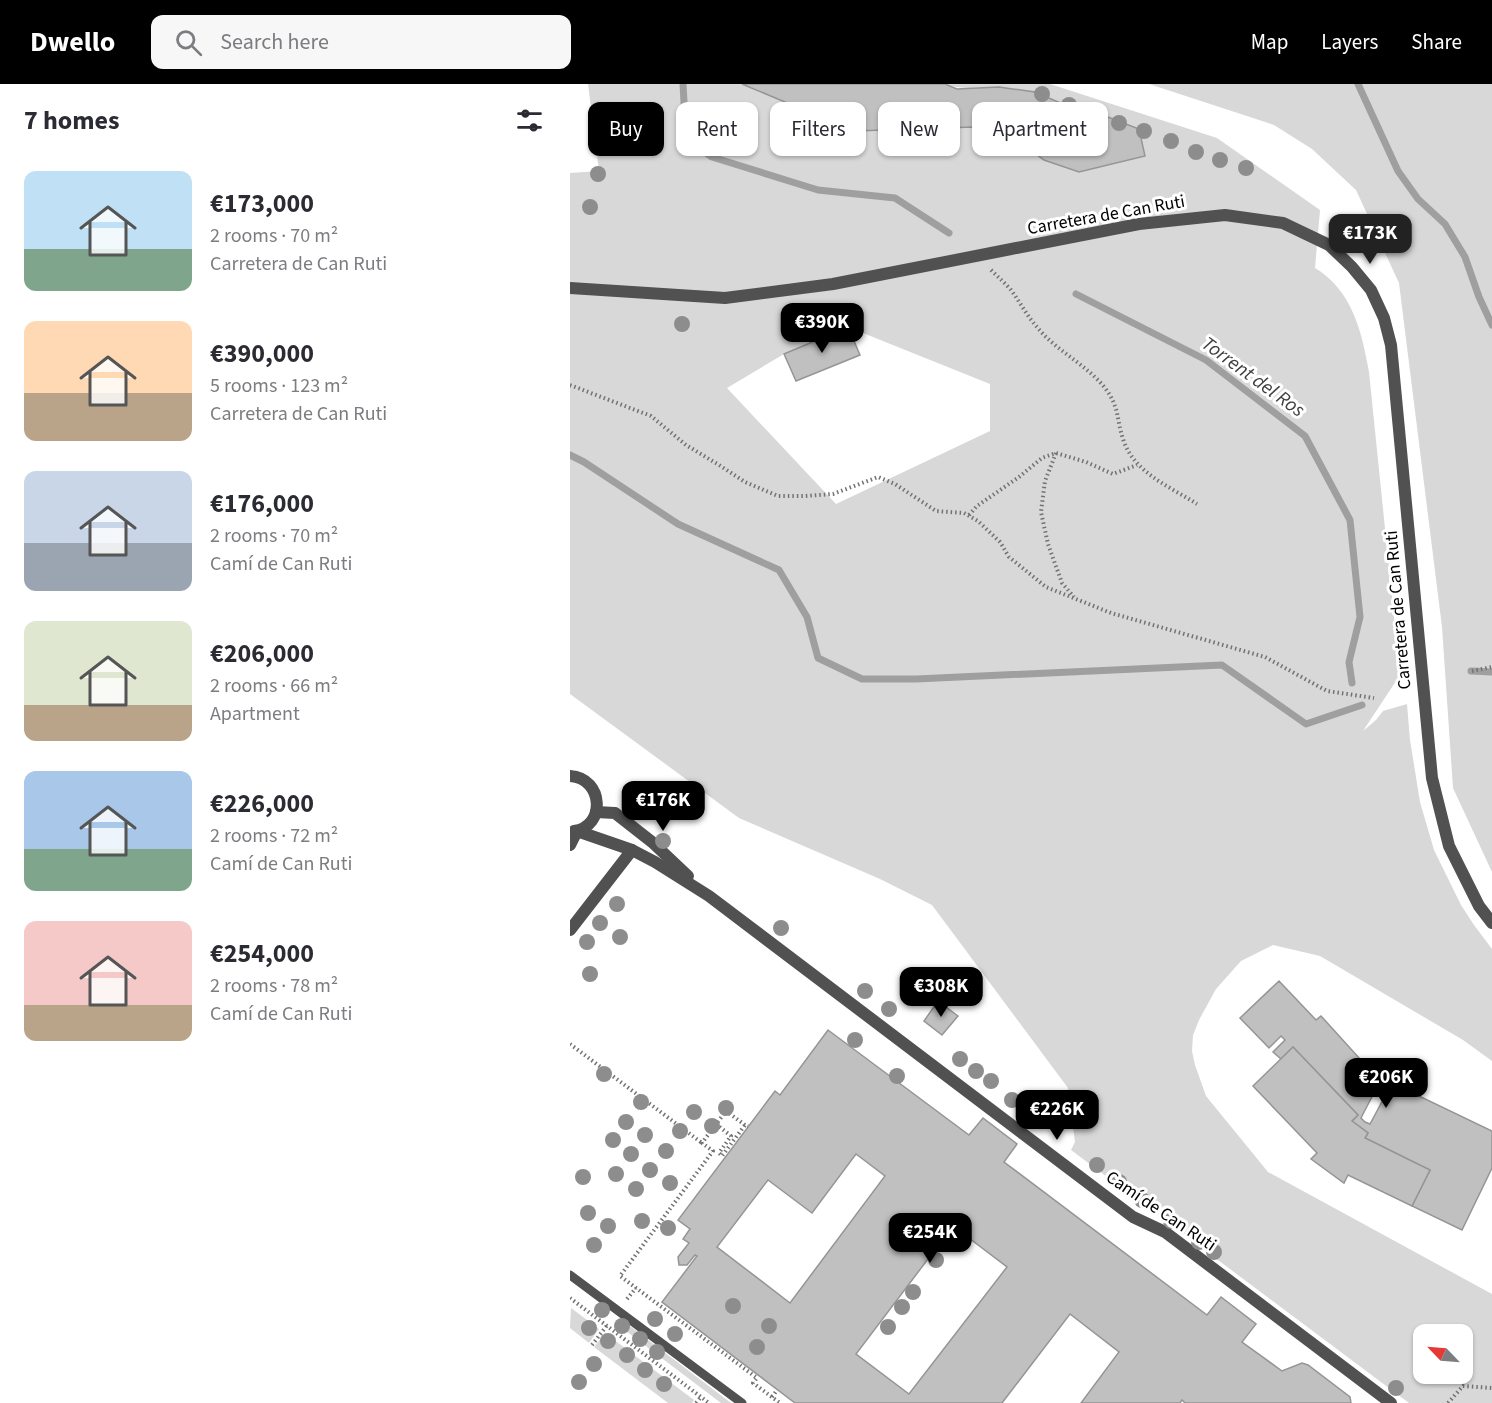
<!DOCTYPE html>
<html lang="en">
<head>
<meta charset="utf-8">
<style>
  :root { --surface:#fff; --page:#f7f7f7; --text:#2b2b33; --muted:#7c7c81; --accent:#000 }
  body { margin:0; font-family:"Source Sans 3",sans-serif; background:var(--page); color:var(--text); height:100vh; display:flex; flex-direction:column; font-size:22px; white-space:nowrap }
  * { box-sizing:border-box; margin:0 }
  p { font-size:20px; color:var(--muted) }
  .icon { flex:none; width:33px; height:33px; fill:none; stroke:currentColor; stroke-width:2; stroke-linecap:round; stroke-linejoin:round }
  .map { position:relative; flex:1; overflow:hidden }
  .side { display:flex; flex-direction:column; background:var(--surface); width:570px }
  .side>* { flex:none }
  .guide { position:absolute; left:18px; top:18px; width:570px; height:54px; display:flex; gap:12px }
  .needle { width:39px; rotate:295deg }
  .fabs { position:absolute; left:843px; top:1240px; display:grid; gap:12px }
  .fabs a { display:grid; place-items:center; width:60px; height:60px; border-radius:12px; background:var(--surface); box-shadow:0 2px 4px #0004; font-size:30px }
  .price { position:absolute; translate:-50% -51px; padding:0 14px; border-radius:12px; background:var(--accent); color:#fff; font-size:20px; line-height:39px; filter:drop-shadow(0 2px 3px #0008) }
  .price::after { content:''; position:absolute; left:50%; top:36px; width:18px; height:14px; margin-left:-9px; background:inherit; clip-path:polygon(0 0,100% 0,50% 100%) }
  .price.on { background:#222; color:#fff }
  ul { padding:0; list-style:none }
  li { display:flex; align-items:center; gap:18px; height:150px; padding:0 24px }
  li span { display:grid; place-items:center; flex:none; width:168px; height:120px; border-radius:12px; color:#555 }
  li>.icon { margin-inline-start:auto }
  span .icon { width:72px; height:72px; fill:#fffc; stroke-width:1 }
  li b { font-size:26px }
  h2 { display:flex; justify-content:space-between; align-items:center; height:72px; padding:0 24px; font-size:26px }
  .chip { padding:0 21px; border-radius:12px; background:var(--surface); box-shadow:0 2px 4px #0004; font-size:21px; line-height:54px }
  .chip.on { background:var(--accent); color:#fff }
  header { display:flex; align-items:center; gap:36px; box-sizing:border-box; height:84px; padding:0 30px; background:var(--accent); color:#fff }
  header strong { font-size:28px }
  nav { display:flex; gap:33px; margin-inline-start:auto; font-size:21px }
  .search { width:420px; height:54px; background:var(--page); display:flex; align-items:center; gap:15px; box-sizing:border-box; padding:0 21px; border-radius:12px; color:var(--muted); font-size:22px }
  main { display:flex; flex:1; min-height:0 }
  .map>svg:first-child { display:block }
</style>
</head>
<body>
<header>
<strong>Dwello</strong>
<div class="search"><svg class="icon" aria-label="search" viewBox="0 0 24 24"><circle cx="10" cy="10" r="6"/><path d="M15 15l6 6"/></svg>Search here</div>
<nav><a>Map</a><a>Layers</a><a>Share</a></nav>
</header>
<main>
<section class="side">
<h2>7 homes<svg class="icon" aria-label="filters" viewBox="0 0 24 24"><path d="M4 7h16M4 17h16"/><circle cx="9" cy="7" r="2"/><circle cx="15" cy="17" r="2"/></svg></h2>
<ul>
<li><span style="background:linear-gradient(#bfe0f5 65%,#7fa58c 0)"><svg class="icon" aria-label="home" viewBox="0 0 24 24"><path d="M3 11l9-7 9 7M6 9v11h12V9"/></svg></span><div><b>€173,000</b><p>2 rooms · 70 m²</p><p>Carretera de Can Ruti</p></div></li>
<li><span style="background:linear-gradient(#ffd9b3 60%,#b9a48a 0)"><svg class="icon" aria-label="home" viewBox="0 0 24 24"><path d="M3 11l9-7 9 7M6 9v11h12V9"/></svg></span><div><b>€390,000</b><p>5 rooms · 123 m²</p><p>Carretera de Can Ruti</p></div></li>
<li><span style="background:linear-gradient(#c9d6e8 60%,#9aa5b1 0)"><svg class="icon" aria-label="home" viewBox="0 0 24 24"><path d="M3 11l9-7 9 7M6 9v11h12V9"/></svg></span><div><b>€176,000</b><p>2 rooms · 70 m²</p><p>Camí de Can Ruti</p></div></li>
<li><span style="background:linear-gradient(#dfe7d0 70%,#b9a48a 0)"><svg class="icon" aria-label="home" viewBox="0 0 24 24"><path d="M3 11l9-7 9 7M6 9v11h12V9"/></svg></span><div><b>€206,000</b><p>2 rooms · 66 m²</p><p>Apartment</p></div></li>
<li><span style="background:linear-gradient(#a9c7e8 65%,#7fa58c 0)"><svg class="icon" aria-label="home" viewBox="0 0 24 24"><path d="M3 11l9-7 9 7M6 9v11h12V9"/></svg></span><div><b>€226,000</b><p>2 rooms · 72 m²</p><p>Camí de Can Ruti</p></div></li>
<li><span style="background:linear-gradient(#f6c9c9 70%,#b9a48a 0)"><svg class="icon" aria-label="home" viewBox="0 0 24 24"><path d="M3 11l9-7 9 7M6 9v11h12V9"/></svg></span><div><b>€254,000</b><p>2 rooms · 78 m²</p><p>Camí de Can Ruti</p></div></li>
</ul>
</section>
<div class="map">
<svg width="922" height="1319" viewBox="0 0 922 1319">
  <rect width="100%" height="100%" fill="#fff"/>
  <!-- green -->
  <g fill="#d8d8d8" fill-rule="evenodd">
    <path d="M18,0H172L284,47L403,43L442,52L474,76L509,88L575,72L569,45L525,28V34C493,20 466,7 431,4C411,2 394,7 375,0H480L647,54L750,126L745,184C782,206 792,248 799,288L830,591L793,647L806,636L813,627L837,620L840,656L850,718L864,766L891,821L904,841L922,865V977L893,956L750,872L703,861L671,877L646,905L629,936L623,951L622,967L625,981L636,1012L698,1088L922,1210V1319H839L501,1066L505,1058L498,1004L362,821L310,795L169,734L0,610V89L29,87ZM278,243L420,300V347L266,420L157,304L214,270ZM854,1251H892V1290H854Z"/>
    <path d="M579,0H922V788L883,704L872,543L829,199L786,106L742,65L704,41Z"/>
    <path d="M1,1224L29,1245L19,1259L0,1244Z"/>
    <path d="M52,1236L161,1319H151L48,1241Z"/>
    <path d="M35,1249L124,1316L122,1319H98L24,1263Z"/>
  </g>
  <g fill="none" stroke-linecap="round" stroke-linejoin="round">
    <!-- stream -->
    <g stroke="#9f9f9f" stroke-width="7">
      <path d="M113,0L116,55L142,73L248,106L325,114L379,149"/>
      <path d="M788,0L828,87L848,115L875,140L895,173L909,213L922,241"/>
      <path d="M506,210L636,276L735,352L780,436L790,533L779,578L782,599"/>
      <path d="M0,371L14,378L108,440L209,486L237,533L248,574L292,595H346L652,581L736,640L792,621"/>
      <path d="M901,587L922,588"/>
    </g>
  </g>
  <!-- building -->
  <g fill="#c0c0c0" stroke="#959595" stroke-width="1.5" fill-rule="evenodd">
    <path d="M172,0H375L387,5L429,3L465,8L525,34V28L569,45L575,72L509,88L474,76L442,52L403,43L284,47Z"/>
    <path d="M278,243L290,271L226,297L214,270Z"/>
    <path d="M709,897L746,936L751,932L810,997L791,1034L795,1038L800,1040L822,999L922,1047V1084L892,1146L842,1122L860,1086L795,1054L798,1049L782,1037L788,1031L723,963L711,975L703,968L715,956L711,952L699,964L670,934Z"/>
    <path d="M368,917L388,932L372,951L354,937Z"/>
    <path d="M258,946L399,1051L413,1034L447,1060L434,1078L637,1231L651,1213L686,1240L672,1258L712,1287L732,1279L738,1281L780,1313L781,1319H615L612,1316L610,1319H511L549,1268L500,1230L432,1319H225L92,1218L127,1172L125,1171L117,1181H109L108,1173L119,1159L113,1155L120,1145L108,1136L205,1007L210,1011ZM286,1070L315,1092L220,1219L147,1163L198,1096L242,1129ZM383,1142L437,1183L339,1310L286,1270Z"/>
    <path d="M723,963L788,1031L782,1037L798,1049L795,1054L860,1086L842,1122L778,1091L774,1099L741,1075L747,1069L683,1002Z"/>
  </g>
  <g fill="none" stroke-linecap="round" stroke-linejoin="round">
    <!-- path -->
    <g stroke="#737373" stroke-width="4" stroke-dasharray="1.5 3" stroke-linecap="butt">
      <path d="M421,186C428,193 435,199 441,206C450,218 457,232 467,243C486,267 516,280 535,304C550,324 546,334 553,355C564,389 599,402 627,420"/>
      <path d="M0,301L81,332L116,361L149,381L175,398L208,412H235L263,410L308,393L325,400L366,427L394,429L408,437L430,458L439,473L476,503L541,529L695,573L757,607L804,614"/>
      <path d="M486,369L475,397L471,428L478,460L492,499L504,513"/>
      <path d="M399,431L407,422L449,393L472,374L486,369L516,378L543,390L567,381"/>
      <path d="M902,587L922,583"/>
      <path d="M0,960L132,1059"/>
      <path d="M146,1040L161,1052L149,1069L152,1072L175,1041L178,1042"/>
      <path d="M175,1041L156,1027L132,1059L143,1067L50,1192L187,1294L183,1299L210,1319"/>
      <path d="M0,1214L139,1319"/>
      <path d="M57,1215L66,1204"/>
      <path d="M22,1261L38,1240"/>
      <path d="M202,1313L207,1306"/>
      <path d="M126,1319L131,1313"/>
      <path d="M878,1319L893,1302L922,1304"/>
    </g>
    <!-- lane -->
    <path stroke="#515151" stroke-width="9" d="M0,1191L172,1319"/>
    <!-- street -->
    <g stroke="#515151" stroke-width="12">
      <path d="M0,204L155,214L263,200L569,140L655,131L713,139L759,161L782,183L801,206L814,234L821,261L862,694L879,762L909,822L922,839"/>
      <path d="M0,692C34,694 36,743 4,747"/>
      <path d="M26,728L45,729L82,758L118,792"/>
      <path d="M7,747L62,766L85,778L139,812L563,1133L595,1148L821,1319"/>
      <path d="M0,761L7,747"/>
      <path d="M0,846L62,766"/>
    </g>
  </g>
  <!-- trees -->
  <g fill="#8d8d8d">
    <circle cx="472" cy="10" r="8"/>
    <circle cx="499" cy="21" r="8"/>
    <circle cx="524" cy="30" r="8"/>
    <circle cx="549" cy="39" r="8"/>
    <circle cx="37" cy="42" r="8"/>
    <circle cx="574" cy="47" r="8"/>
    <circle cx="601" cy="57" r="8"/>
    <circle cx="29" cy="59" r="8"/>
    <circle cx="626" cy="68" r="8"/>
    <circle cx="650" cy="76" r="8"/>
    <circle cx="676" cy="84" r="8"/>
    <circle cx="28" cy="90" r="8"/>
    <circle cx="20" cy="123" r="8"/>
    <circle cx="112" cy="240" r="8"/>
    <circle cx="93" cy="757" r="8"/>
    <circle cx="47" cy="820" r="8"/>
    <circle cx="30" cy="839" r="8"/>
    <circle cx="211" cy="844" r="8"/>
    <circle cx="50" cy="853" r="8"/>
    <circle cx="17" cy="858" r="8"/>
    <circle cx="20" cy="890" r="8"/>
    <circle cx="295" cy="907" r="8"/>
    <circle cx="319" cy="925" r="8"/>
    <circle cx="285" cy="956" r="8"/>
    <circle cx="390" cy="975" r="8"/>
    <circle cx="406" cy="987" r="8"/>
    <circle cx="34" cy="990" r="8"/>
    <circle cx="327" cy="992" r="8"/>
    <circle cx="421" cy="997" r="8"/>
    <circle cx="442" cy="1016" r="8"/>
    <circle cx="71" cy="1018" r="8"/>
    <circle cx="156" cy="1024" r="8"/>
    <circle cx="124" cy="1028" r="8"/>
    <circle cx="56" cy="1038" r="8"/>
    <circle cx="142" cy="1042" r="8"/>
    <circle cx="110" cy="1047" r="8"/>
    <circle cx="75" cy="1051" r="8"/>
    <circle cx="43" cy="1056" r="8"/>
    <circle cx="96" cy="1067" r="8"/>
    <circle cx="61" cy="1070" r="8"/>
    <circle cx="527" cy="1081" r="8"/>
    <circle cx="80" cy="1086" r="8"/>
    <circle cx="46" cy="1090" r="8"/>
    <circle cx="13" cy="1093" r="8"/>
    <circle cx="549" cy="1098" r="8"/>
    <circle cx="100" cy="1099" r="8"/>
    <circle cx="66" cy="1105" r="8"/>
    <circle cx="572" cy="1116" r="8"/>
    <circle cx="18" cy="1129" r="8"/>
    <circle cx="72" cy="1137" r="8"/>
    <circle cx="601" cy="1137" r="8"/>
    <circle cx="38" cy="1142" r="8"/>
    <circle cx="98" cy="1144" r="8"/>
    <circle cx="629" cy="1158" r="8"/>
    <circle cx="379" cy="1160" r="8"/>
    <circle cx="24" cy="1161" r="8"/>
    <circle cx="644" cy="1168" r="8"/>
    <circle cx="366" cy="1176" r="8"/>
    <circle cx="343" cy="1208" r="8"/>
    <circle cx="163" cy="1222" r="8"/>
    <circle cx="332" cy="1223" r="8"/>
    <circle cx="32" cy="1226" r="8"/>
    <circle cx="85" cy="1235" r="8"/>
    <circle cx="52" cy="1242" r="8"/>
    <circle cx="199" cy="1242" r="8"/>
    <circle cx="318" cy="1243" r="8"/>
    <circle cx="19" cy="1244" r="8"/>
    <circle cx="105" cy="1250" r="8"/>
    <circle cx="70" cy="1255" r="8"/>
    <circle cx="38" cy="1257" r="8"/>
    <circle cx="187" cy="1263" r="8"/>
    <circle cx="87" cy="1268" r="8"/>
    <circle cx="57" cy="1271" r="8"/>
    <circle cx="24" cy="1280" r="8"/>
    <circle cx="75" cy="1286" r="8"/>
    <circle cx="9" cy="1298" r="8"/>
    <circle cx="94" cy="1300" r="8"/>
    <circle cx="826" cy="1304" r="8"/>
  </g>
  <g text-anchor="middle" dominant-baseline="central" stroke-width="6" stroke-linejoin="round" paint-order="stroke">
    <!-- street labels -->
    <g font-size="18" fill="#000" stroke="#fff">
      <text transform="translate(536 131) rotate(-10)">Carretera de Can Ruti</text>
      <text transform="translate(828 526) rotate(-95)">Carretera de Can Ruti</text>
      <text transform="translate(591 1127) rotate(34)">Camí de Can Ruti</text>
    </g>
    <!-- water labels -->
    <g font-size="20" font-style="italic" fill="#404040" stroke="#fff">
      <text transform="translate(683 293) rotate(36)">Torrent del Ros</text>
    </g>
  </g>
</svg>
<div class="fabs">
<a><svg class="needle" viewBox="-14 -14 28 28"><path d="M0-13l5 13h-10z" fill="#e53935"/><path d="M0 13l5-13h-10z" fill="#7c7c81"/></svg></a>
</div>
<b class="price on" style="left:800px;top:181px">€173K</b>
<b class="price" style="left:252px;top:270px">€390K</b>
<b class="price" style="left:93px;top:748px">€176K</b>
<b class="price" style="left:371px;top:934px">€308K</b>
<b class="price" style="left:816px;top:1025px">€206K</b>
<b class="price" style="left:487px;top:1057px">€226K</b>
<b class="price" style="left:360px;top:1180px">€254K</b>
<div class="guide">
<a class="chip on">Buy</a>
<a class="chip">Rent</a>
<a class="chip">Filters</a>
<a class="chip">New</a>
<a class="chip">Apartment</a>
</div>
</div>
</main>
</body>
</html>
